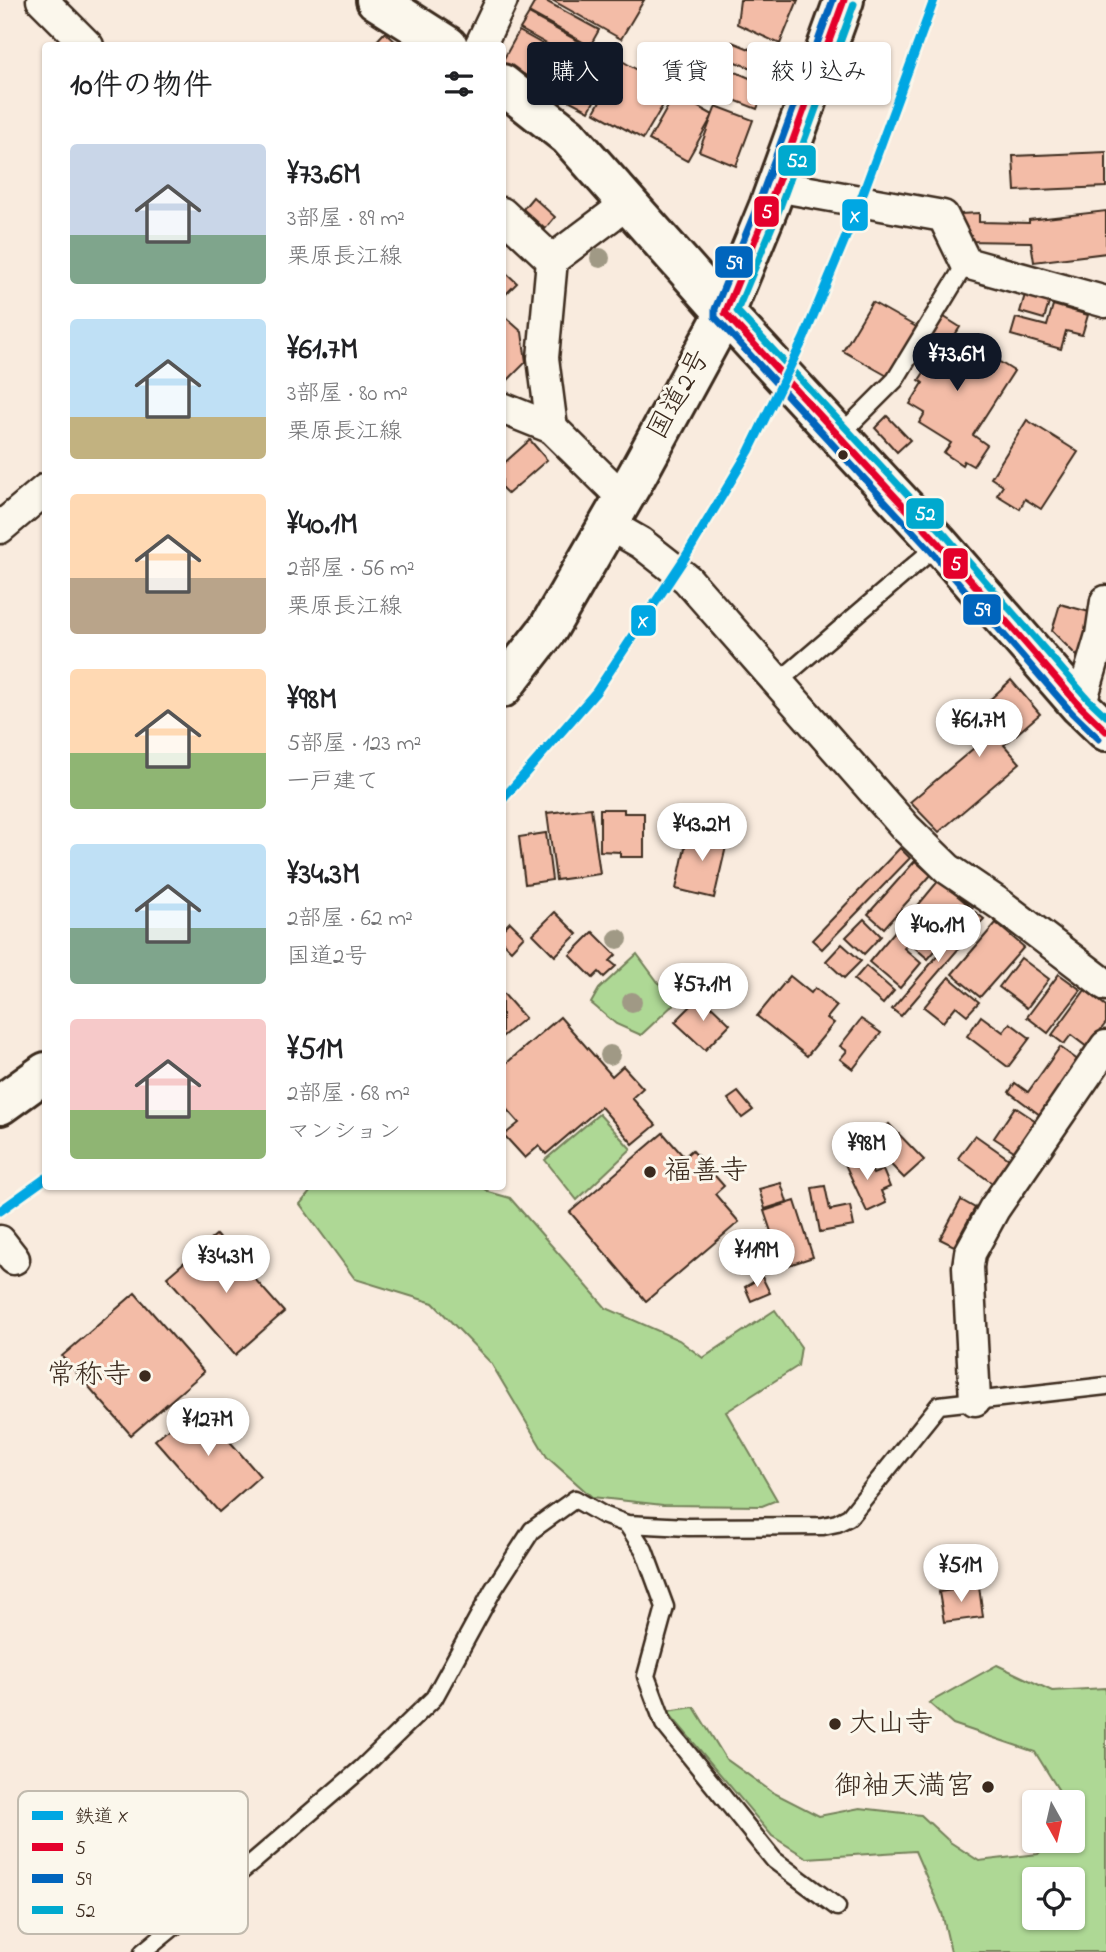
<!DOCTYPE html>
<html lang="ja">
<head>
<meta charset="utf-8">
<style>
  :root { --surface:#fff; --page:#f6f6f6; --text:#202124; --muted:#757577; --accent:#111827 }
  body { margin:0; font-family:"Indie Flower","Klee One",sans-serif; background:var(--page); color:var(--text); height:100vh; display:flex; flex-direction:column; font-size:26px; white-space:nowrap }
  * { box-sizing:border-box; margin:0 }
  p { font-size:23px; color:var(--muted) }
  .icon { flex:none; width:38px; height:38px; fill:none; stroke:currentColor; stroke-width:2; stroke-linecap:round; stroke-linejoin:round }
  .map { position:relative; flex:1; overflow:hidden }
  .side { position:absolute; left:42px; top:42px; width:464px; height:1148px; display:flex; flex-direction:column; background:var(--surface); border-radius:7px; box-shadow:0 2px 5px #0004 }
  .side>* { flex:none }
  .banner { position:absolute; left:527px; top:42px; width:474px; height:63px; display:flex; gap:14px }
  .needle { width:46px; rotate:172deg }
  .tools { position:absolute; left:1022px; top:1790px; display:grid; gap:14px }
  .tools a { display:grid; place-items:center; width:63px; height:63px; border-radius:7px; background:var(--surface); box-shadow:0 2px 5px #0004; font-size:35px }
  .price { position:absolute; translate:-50% -60px; padding:0 16px; border-radius:24px; background:#fff; color:#222; font-size:23px; line-height:46px; filter:drop-shadow(0 2px 4px #0008) }
  .price::after { content:''; position:absolute; left:50%; top:42px; width:21px; height:16px; margin-left:-10px; background:inherit; clip-path:polygon(0 0,100% 0,50% 100%) }
  .price.active { background:var(--accent); color:#fff }
  ul { padding:0; list-style:none }
  li { display:flex; align-items:center; gap:21px; height:175px; padding:0 28px }
  li span { display:grid; place-items:center; flex:none; width:196px; height:140px; border-radius:7px; color:#555 }
  li>.icon { margin-inline-start:auto }
  span .icon { width:84px; height:84px; fill:#fffc; stroke-width:1 }
  li b { font-size:30px }
  h2 { display:flex; justify-content:space-between; align-items:center; height:84px; padding:0 28px; font-size:30px }
  .pill { padding:0 24px; border-radius:7px; background:var(--surface); box-shadow:0 2px 5px #0004; font-size:24px; line-height:63px }
  .pill.active { background:var(--accent); color:#fff }
  .map>svg:first-child { display:block }
</style>
</head>
<body>
<div class="map">
<svg width="1106" height="1952" viewBox="0 0 1106 1952">
  <rect width="100%" height="100%" fill="#f9ebde"/>
  <filter id="ink" filterUnits="userSpaceOnUse"><feTurbulence type="fractalNoise" baseFrequency=".0143" numOctaves="2"/><feDisplacementMap in="SourceGraphic" scale="14" xChannelSelector="R" yChannelSelector="G"/><feConvolveMatrix kernelMatrix="1 2 1 2 8 2 1 2 1" color-interpolation-filters="sRGB"/></filter>
  <g filter="url(#ink)">
    <!-- green -->
    <g fill="#aed895" stroke="#74815a" stroke-width="2" fill-rule="evenodd">
      <path d="M637,954L674,1004L641,1035L616,1024L591,1003L599,989Z"/>
      <path d="M599,1114L631,1149L577,1200L545,1160Z"/>
      <path d="M315,1186L483,1187L489,1192L510,1198L606,1308L679,1340L703,1358L775,1310L801,1347L798,1366L726,1412L777,1500L762,1506L663,1505L592,1497L547,1457L491,1363L433,1303L355,1279L300,1204Z"/>
      <path d="M997,1665L1052,1691L1105,1688L1106,1691V1952H951L942,1913L915,1851L807,1858L772,1836L667,1711L694,1707L726,1759L772,1792L819,1816L860,1808L921,1815L950,1842L979,1861L1038,1854L1050,1841H1073V1802H1066L1035,1752L953,1724L929,1703ZM1034,1880H1073V1918H1034Z"/>
    </g>
    <!-- building -->
    <g fill="#f3bca7" stroke="#3b2a1e" stroke-width="2">
      <path d="M536,0H544L599,30L590,46L529,12Z"/>
      <path d="M552,0H644L621,39Z"/>
      <path d="M740,0H798L780,44L737,24Z"/>
      <path d="M529,14L582,43L572,58L520,29Z"/>
      <path d="M519,31L571,60L554,91L502,62Z"/>
      <path d="M385,32L400,46H372Z"/>
      <path d="M732,42L775,59L768,75L725,58Z"/>
      <path d="M622,61L672,90L643,139L594,112Z"/>
      <path d="M731,70L766,85L757,109L721,95Z"/>
      <path d="M574,73L601,88L589,111L561,96Z"/>
      <path d="M675,94L713,115L687,161L649,140Z"/>
      <path d="M716,106L753,120L736,166L699,151Z"/>
      <path d="M1106,152V187L1015,191L1013,156Z"/>
      <path d="M533,197L555,217L545,229L523,209Z"/>
      <path d="M1106,211V253L1034,262L1031,242L964,241L960,214L979,213V222L1029,223V220Z"/>
      <path d="M502,269L517,283L502,298Z"/>
      <path d="M1026,291L1051,297L1044,319L1020,312Z"/>
      <path d="M872,302L920,329L891,378L843,351Z"/>
      <path d="M1053,305L1088,315L1082,335L1066,331L1061,349L1011,335L1016,318L1047,326Z"/>
      <path d="M502,314L522,332L526,362L502,386Z"/>
      <path d="M941,315L960,327L946,349L976,368L985,353L1014,371L973,435L987,445L973,466L964,461L962,465L944,453L951,443L919,423L925,413L910,404L923,383L919,380L931,362L917,353Z"/>
      <path d="M887,416L910,440L897,452L875,428Z"/>
      <path d="M1027,420L1078,452L1041,509L1025,499L1020,509L997,495L1003,486L991,478Z"/>
      <path d="M530,440L547,460L508,494L502,488V465Z"/>
      <path d="M1060,604L1093,613L1079,658L1052,631Z"/>
      <path d="M1011,680L1040,714L1004,745L1020,763L939,832L910,802L987,737L970,718Z"/>
      <path d="M591,808L600,874L556,880L547,813Z"/>
      <path d="M600,809H624V813H644V857H620V852L600,851Z"/>
      <path d="M689,829L728,838L714,898L676,889Z"/>
      <path d="M546,833L552,880L525,884L519,837Z"/>
      <path d="M900,848L910,858L822,949L812,940Z"/>
      <path d="M915,861L931,875L884,928L868,914Z"/>
      <path d="M939,880L972,908L928,959L913,946L917,941L900,927Z"/>
      <path d="M555,912L577,934L555,956L533,934Z"/>
      <path d="M975,912L984,919L901,1016L892,1009Z"/>
      <path d="M864,919L881,936L864,954L846,937Z"/>
      <path d="M510,922L524,936L511,950L502,941V930Z"/>
      <path d="M996,923L1024,947L980,997L952,974Z"/>
      <path d="M896,930L909,941L904,948L921,963L900,988L869,962Z"/>
      <path d="M593,932L616,955L610,961L616,966L604,977L599,972L593,978L570,955Z"/>
      <path d="M842,944L861,961L844,978L826,961Z"/>
      <path d="M1021,958L1049,979L1027,1008L999,987Z"/>
      <path d="M866,966L894,991L883,1004L854,980Z"/>
      <path d="M1059,974L1081,990L1048,1033L1027,1017Z"/>
      <path d="M790,976L811,993L815,988L837,1006L827,1018L834,1023L807,1056L757,1016Z"/>
      <path d="M949,977L979,1002L967,1015L956,1006L943,1022L924,1007Z"/>
      <path d="M1085,990L1106,1006V1023L1087,1047L1071,1035L1064,1044L1052,1035Z"/>
      <path d="M502,992L525,1018L502,1037Z"/>
      <path d="M701,996L730,1024L705,1050L675,1022Z"/>
      <path d="M981,1016L1003,1032L1010,1023L1030,1038L1008,1067L967,1036Z"/>
      <path d="M560,1017L612,1076L623,1066L643,1088L632,1098L656,1125L633,1144L601,1107L546,1154L539,1146L525,1158L504,1135L519,1123L502,1104V1067Z"/>
      <path d="M861,1019L881,1033L853,1069L840,1059L847,1051L840,1046Z"/>
      <path d="M1060,1047L1079,1061L1040,1115L1009,1092L1015,1083L1028,1092Z"/>
      <path d="M738,1092L753,1110L742,1118L728,1099Z"/>
      <path d="M1015,1107L1039,1123L1017,1153L994,1138Z"/>
      <path d="M889,1124L924,1160L904,1178L869,1142Z"/>
      <path d="M663,1133L684,1157L692,1150L724,1186L715,1194L739,1222L646,1301L570,1212Z"/>
      <path d="M975,1135L1009,1159L992,1183L958,1158Z"/>
      <path d="M864,1153L873,1174L883,1170L890,1187L881,1191L886,1203L867,1212L844,1162Z"/>
      <path d="M781,1183L787,1202L765,1209L759,1189Z"/>
      <path d="M825,1186L830,1210L850,1206L854,1226L820,1232L812,1188Z"/>
      <path d="M961,1200L975,1208L954,1246L940,1239Z"/>
      <path d="M795,1201L813,1257L783,1267L764,1211Z"/>
      <path d="M216,1235L284,1312L235,1355L167,1277Z"/>
      <path d="M762,1277L770,1293L751,1301L745,1287Z"/>
      <path d="M135,1293L204,1372L131,1435L62,1356Z"/>
      <path d="M197,1404L260,1476L219,1512L155,1440Z"/>
      <path d="M979,1586L983,1617L944,1622L939,1592Z"/>
    </g>
    <g fill="none" stroke-linecap="round" stroke-linejoin="round">
      <defs>
        <g id="lane">
          <path d="M839,436L895,380L966,263"/>
          <path d="M777,683L939,544"/>
          <path d="M627,1524L644,1550L665,1607L646,1676L664,1724L774,1860L837,1907"/>
          <path d="M143,1952L254,1861L361,1769L434,1698L493,1590L532,1530L575,1499L603,1515L627,1524L688,1527L823,1526L837,1523L849,1517L939,1405L1106,1386"/>
        </g>
        <g id="street">
          <path d="M42,0L88,46"/>
          <path d="M480,46L502,0"/>
          <path d="M776,186L943,216L966,263L1106,302"/>
          <path d="M502,213L552,260L543,358L552,428"/>
          <path d="M552,260L628,203"/>
          <path d="M502,408L552,428L623,498"/>
          <path d="M608,524L641,543L687,579L906,828L948,869L1001,905L1106,985"/>
          <path d="M0,528L46,489"/>
          <path d="M1080,706L1101,635L1106,601"/>
          <path d="M0,1241L14,1259"/>
          <path d="M975,1400L968,1267L970,1253L994,1209L1106,1046"/>
        </g>
        <g id="secondary">
          <path d="M376,0L448,46"/>
          <path d="M502,84L568,136L725,313L939,544L1080,706L1106,731"/>
        </g>
        <g id="highway">
          <path d="M502,688L548,629L637,475L725,313L769,206L844,0"/>
          <path d="M0,1105L46,1072"/>
        </g>
      </defs>
      <!-- lane casing -->
      <use href="#lane" stroke="#3b2a1e" stroke-width="21"/>
      <!-- street casing -->
      <use href="#street" stroke="#3b2a1e" stroke-width="35"/>
      <!-- secondary casing -->
      <use href="#secondary" stroke="#3b2a1e" stroke-width="44"/>
      <!-- highway casing -->
      <use href="#highway" stroke="#3b2a1e" stroke-width="44"/>
      <!-- lane -->
      <use href="#lane" stroke="#fbf7ec" stroke-width="16"/>
      <!-- street -->
      <use href="#street" stroke="#fbf7ec" stroke-width="30"/>
      <!-- secondary -->
      <use href="#secondary" stroke="#fbf7ec" stroke-width="38"/>
      <!-- highway -->
      <use href="#highway" stroke="#fbf7ec" stroke-width="38"/>
      <defs>
        <path id="bus-1" d="M844,0L769,206L725,313L939,544L1080,706L1106,731"/>
        <path id="bus-2" d="M833,0L759,202L715,309V317L931,551L1072,713L1099,739"/>
        <path id="bus-3" d="M854,4L779,210L737,311L947,537L1088,699L1106,716"/>
      </defs>
      <!-- bus-1 casing -->
      <use href="#bus-1" stroke="#fbf7ec" stroke-width="12"/>
      <!-- bus-2 casing -->
      <use href="#bus-2" stroke="#fbf7ec" stroke-width="12"/>
      <!-- bus-3 casing -->
      <use href="#bus-3" stroke="#fbf7ec" stroke-width="12"/>
      <!-- bus-1 -->
      <use href="#bus-1" stroke="#e4002b" stroke-width="7"/>
      <!-- bus-2 -->
      <use href="#bus-2" stroke="#0065bd" stroke-width="7"/>
      <!-- bus-3 -->
      <use href="#bus-3" stroke="#00a9ce" stroke-width="7"/>
      <defs>
        <g id="rail-1">
          <path d="M502,800L596,692L686,556L749,451L804,338L855,215L934,0"/>
          <path d="M0,1211L46,1178"/>
        </g>
      </defs>
      <!-- rail-1 casing -->
      <use href="#rail-1" stroke="#fbf7ec" stroke-width="14"/>
      <!-- rail-1 -->
      <use href="#rail-1" stroke="#00a7e3" stroke-width="9"/>
    </g>
    <!-- trees -->
    <g fill="#a09985">
      <circle cx="600" cy="258" r="10"/>
      <circle cx="618" cy="939" r="10"/>
      <circle cx="632" cy="1002" r="10"/>
      <circle cx="610" cy="1055" r="10"/>
      <circle cx="737" cy="1257" r="10"/>
    </g>
  </g>
  <!-- markers -->
  <g fill="#3b2a1e" stroke="#fbf7ec" stroke-width="2.5">
    <circle cx="843" cy="455" r="6"/>
    <circle cx="650" cy="1172" r="7"/>
    <circle cx="145" cy="1376" r="7"/>
    <circle cx="835" cy="1724" r="7"/>
    <circle cx="988" cy="1787" r="7"/>
  </g>
  <g text-anchor="middle" dominant-baseline="central" stroke-width="6" stroke-linejoin="round" paint-order="stroke">
    <!-- street labels -->
    <g font-size="28" fill="#3b2a1e" stroke="#fbf7ec">
      <text transform="translate(680 395) rotate(-61)">国道2号</text>
    </g>
    <!-- poi labels -->
    <g font-size="28" fill="#3b2a1e" stroke="#fbf7ec" text-anchor="start">
      <text x="664" y="1172">福善寺</text>
      <text x="131" y="1376" text-anchor="end">常称寺</text>
      <text x="849" y="1724">大山寺</text>
      <text x="974" y="1787" text-anchor="end">御袖天満宮</text>
    </g>
  </g>
  <!-- legend -->
  <rect x="18" y="1791" width="230" height="143" rx="10" fill="#fbf7ec" stroke="#c1baae" stroke-width="2"/>
  <rect x="32" y="1811" width="31" height="9" fill="#00a7e3"/>
  <rect x="32" y="1843" width="31" height="8" fill="#e4002b"/>
  <rect x="32" y="1874" width="31" height="9" fill="#0065bd"/>
  <rect x="32" y="1906" width="31" height="8" fill="#00a9ce"/>
  <g font-size="19" fill="#3b2a1e">
    <text x="75" y="1822">鉄道 X</text>
    <text x="75" y="1854">5</text>
    <text x="75" y="1885">59</text>
    <text x="75" y="1917">52</text>
  </g>
  <g stroke="#fbf7ec" stroke-width="2.5">
    <rect x="777" y="144" width="40" height="33" rx="7" fill="#00a9ce"/>
    <rect x="753" y="195" width="27" height="33" rx="7" fill="#e4002b"/>
    <rect x="841" y="198" width="28" height="34" rx="7" fill="#00a7e3"/>
    <rect x="714" y="245" width="40" height="34" rx="7" fill="#0065bd"/>
    <rect x="905" y="497" width="40" height="33" rx="7" fill="#00a9ce"/>
    <rect x="942" y="547" width="27" height="33" rx="7" fill="#e4002b"/>
    <rect x="962" y="593" width="40" height="33" rx="7" fill="#0065bd"/>
    <rect x="630" y="604" width="27" height="33" rx="7" fill="#00a7e3"/>
  </g>
  <g font-size="19" text-anchor="middle" font-weight="bold" fill="#fff">
    <text x="797" y="167">52</text>
    <text x="767" y="218">5</text>
    <text x="855" y="222">X</text>
    <text x="734" y="269">59</text>
    <text x="925" y="520">52</text>
    <text x="956" y="570">5</text>
    <text x="982" y="616">59</text>
    <text x="643" y="627">X</text>
  </g>
</svg>
<div class="tools">
<a><svg class="needle" viewBox="-14 -14 28 28"><path d="M0-13l5 13h-10z" fill="#e53935"/><path d="M0 13l5-13h-10z" fill="#757577"/></svg></a>
<a><svg class="icon" aria-label="locate" viewBox="0 0 24 24"><circle cx="12" cy="12" r="6"/><path d="M12 2v4M12 18v4M2 12h4M18 12h4"/></svg></a>
</div>
<b class="price active" style="left:957px;top:393px">¥73.6M</b>
<b class="price" style="left:979px;top:759px">¥61.7M</b>
<b class="price" style="left:702px;top:863px">¥43.2M</b>
<b class="price" style="left:938px;top:964px">¥40.1M</b>
<b class="price" style="left:703px;top:1023px">¥57.1M</b>
<b class="price" style="left:867px;top:1182px">¥98M</b>
<b class="price" style="left:757px;top:1289px">¥119M</b>
<b class="price" style="left:226px;top:1295px">¥34.3M</b>
<b class="price" style="left:208px;top:1458px">¥127M</b>
<b class="price" style="left:961px;top:1604px">¥51M</b>
<div class="banner">
<a class="pill active">購入</a>
<a class="pill">賃貸</a>
<a class="pill">絞り込み</a>
</div>
<section class="side">
<h2>10件の物件<svg class="icon" aria-label="filters" viewBox="0 0 24 24"><path d="M4 7h16M4 17h16"/><circle cx="9" cy="7" r="2"/><circle cx="15" cy="17" r="2"/></svg></h2>
<ul>
<li><span style="background:linear-gradient(#c9d6e8 65%,#7fa58c 0)"><svg class="icon" aria-label="home" viewBox="0 0 24 24"><path d="M3 11l9-7 9 7M6 9v11h12V9"/></svg></span><div><b>¥73.6M</b><p>3部屋 · 89 m²</p><p>栗原長江線</p></div></li>
<li><span style="background:linear-gradient(#bfe0f5 70%,#c2b280 0)"><svg class="icon" aria-label="home" viewBox="0 0 24 24"><path d="M3 11l9-7 9 7M6 9v11h12V9"/></svg></span><div><b>¥61.7M</b><p>3部屋 · 80 m²</p><p>栗原長江線</p></div></li>
<li><span style="background:linear-gradient(#ffd9b3 60%,#b9a48a 0)"><svg class="icon" aria-label="home" viewBox="0 0 24 24"><path d="M3 11l9-7 9 7M6 9v11h12V9"/></svg></span><div><b>¥40.1M</b><p>2部屋 · 56 m²</p><p>栗原長江線</p></div></li>
<li><span style="background:linear-gradient(#ffd9b3 60%,#8fb573 0)"><svg class="icon" aria-label="home" viewBox="0 0 24 24"><path d="M3 11l9-7 9 7M6 9v11h12V9"/></svg></span><div><b>¥98M</b><p>5部屋 · 123 m²</p><p>一戸建て</p></div></li>
<li><span style="background:linear-gradient(#bfe0f5 60%,#7fa58c 0)"><svg class="icon" aria-label="home" viewBox="0 0 24 24"><path d="M3 11l9-7 9 7M6 9v11h12V9"/></svg></span><div><b>¥34.3M</b><p>2部屋 · 62 m²</p><p>国道2号</p></div></li>
<li><span style="background:linear-gradient(#f6c9c9 65%,#8fb573 0)"><svg class="icon" aria-label="home" viewBox="0 0 24 24"><path d="M3 11l9-7 9 7M6 9v11h12V9"/></svg></span><div><b>¥51M</b><p>2部屋 · 68 m²</p><p>マンション</p></div></li>
</ul>
</section>
</div>
</body>
</html>
